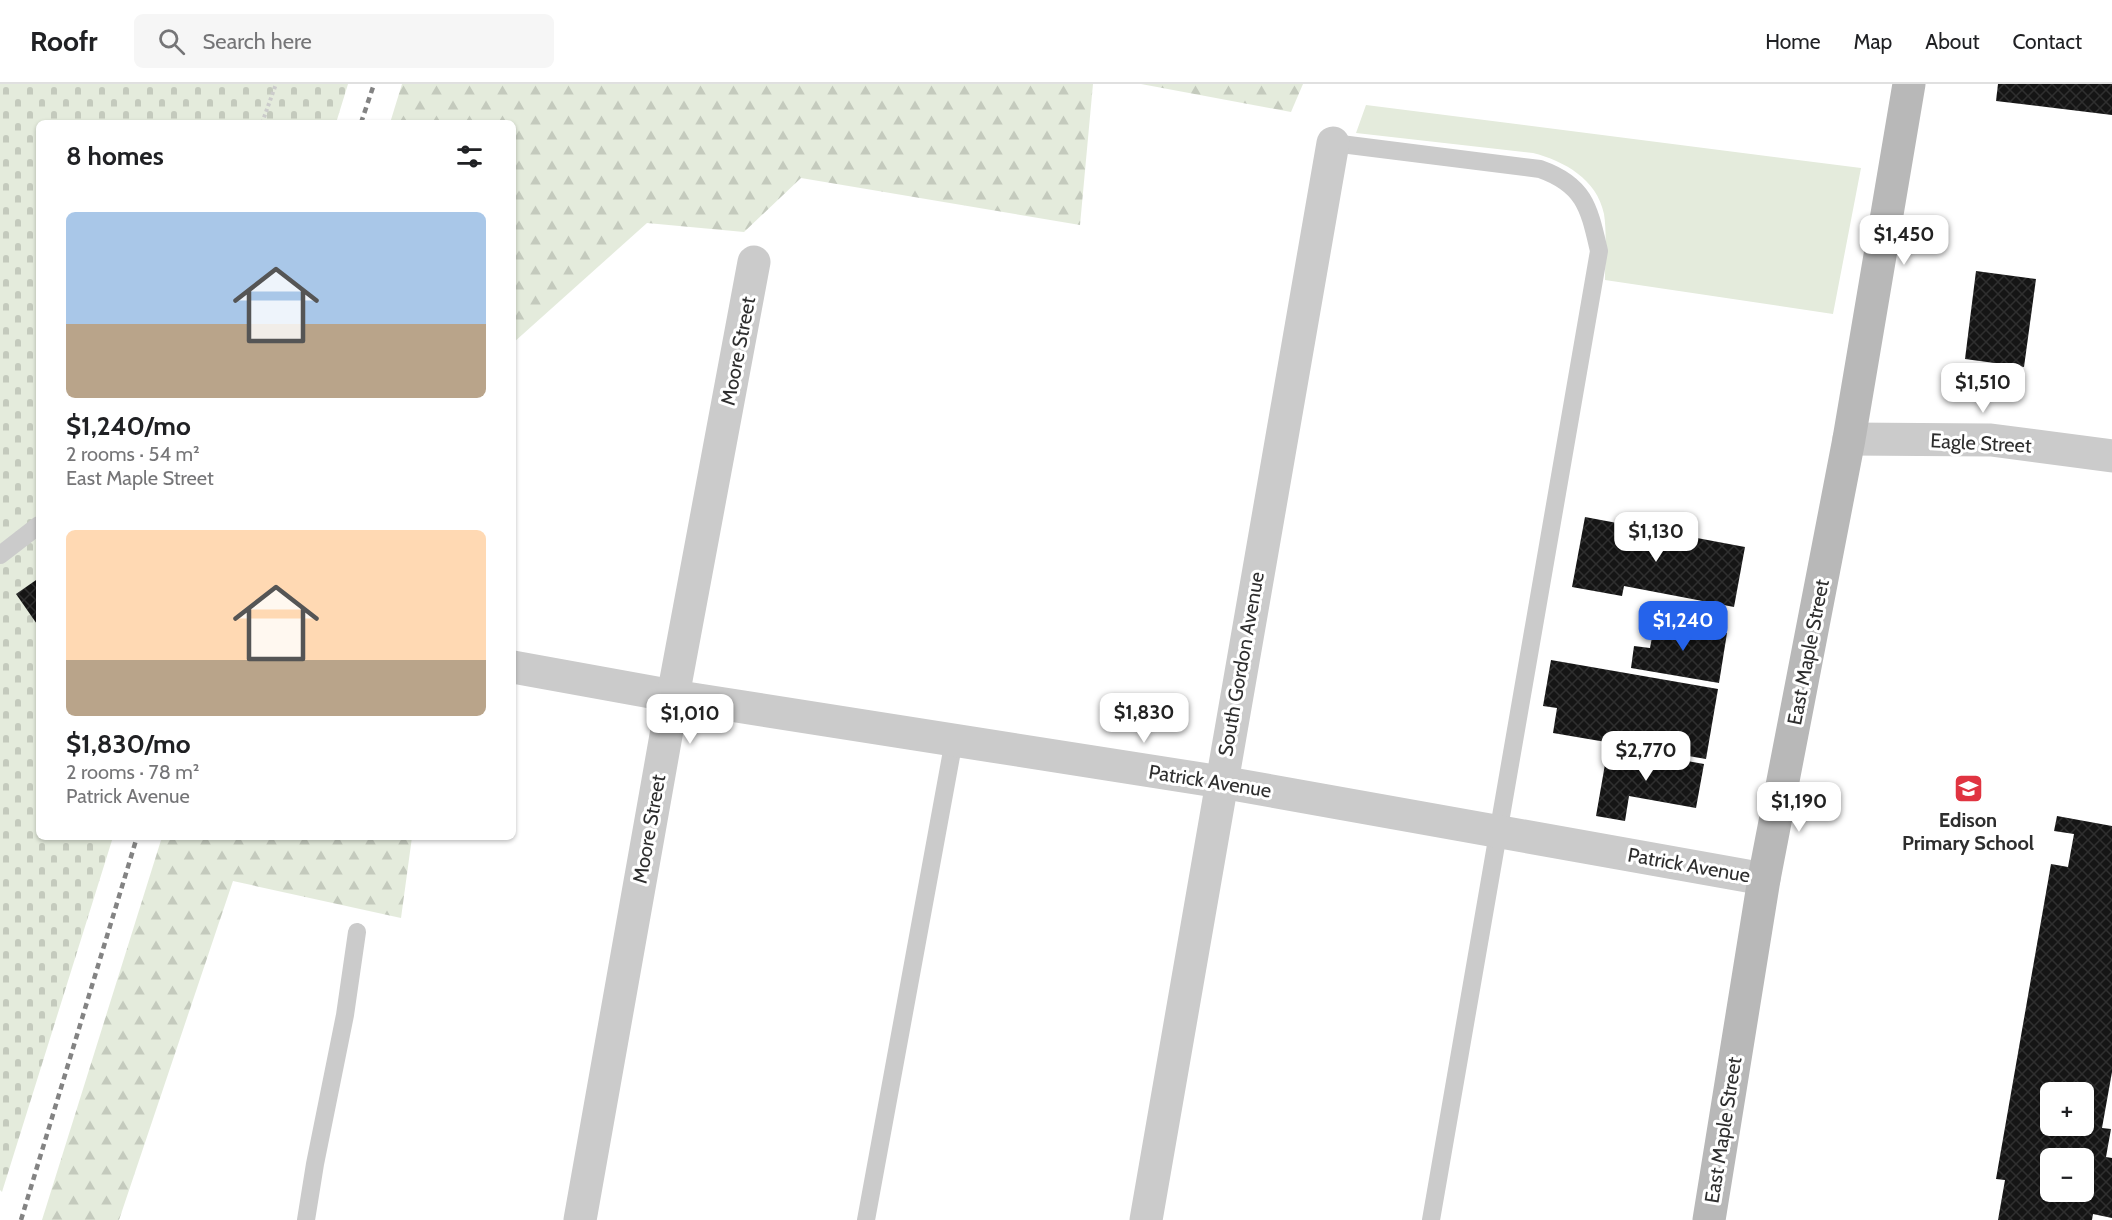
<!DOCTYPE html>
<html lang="en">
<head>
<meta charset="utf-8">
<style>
  :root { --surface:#fff; --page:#f6f6f6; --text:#202124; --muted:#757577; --line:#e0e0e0; --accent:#2563eb }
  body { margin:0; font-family:Cabin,sans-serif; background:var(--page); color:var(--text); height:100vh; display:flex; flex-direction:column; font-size:22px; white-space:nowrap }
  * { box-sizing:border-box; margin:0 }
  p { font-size:20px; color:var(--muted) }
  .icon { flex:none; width:33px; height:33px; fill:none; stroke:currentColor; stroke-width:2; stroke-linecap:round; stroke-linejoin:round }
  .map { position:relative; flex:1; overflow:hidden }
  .details { position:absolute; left:36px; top:36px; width:480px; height:720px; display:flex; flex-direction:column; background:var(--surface); border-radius:9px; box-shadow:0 2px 4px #0004 }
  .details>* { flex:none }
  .tools { position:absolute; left:2040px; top:998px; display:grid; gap:12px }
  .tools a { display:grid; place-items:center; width:54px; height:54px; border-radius:9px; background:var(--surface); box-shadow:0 2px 4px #0004; font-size:30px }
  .price { position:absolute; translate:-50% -51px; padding:0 14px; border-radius:12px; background:#fff; color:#222; font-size:20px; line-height:39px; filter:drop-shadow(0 2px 3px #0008) }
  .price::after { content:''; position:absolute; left:50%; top:36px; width:18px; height:14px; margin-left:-9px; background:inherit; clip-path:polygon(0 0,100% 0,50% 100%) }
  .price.on { background:var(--accent); color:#fff }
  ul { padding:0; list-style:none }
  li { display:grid; align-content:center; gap:12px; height:318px; padding:0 30px }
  li span { display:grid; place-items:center; height:186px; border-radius:9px; color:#555 }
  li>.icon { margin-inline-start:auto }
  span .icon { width:108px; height:108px; fill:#fffc; stroke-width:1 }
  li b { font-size:26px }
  h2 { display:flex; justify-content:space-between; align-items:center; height:72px; padding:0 30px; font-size:26px }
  header { display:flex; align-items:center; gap:36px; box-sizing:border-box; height:84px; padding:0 30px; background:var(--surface); border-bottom:2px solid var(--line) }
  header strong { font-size:28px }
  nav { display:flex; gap:33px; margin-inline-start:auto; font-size:21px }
  .search { width:420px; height:54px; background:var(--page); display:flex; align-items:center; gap:15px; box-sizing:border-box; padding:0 21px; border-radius:9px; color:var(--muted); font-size:22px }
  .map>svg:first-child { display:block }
</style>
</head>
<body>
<header>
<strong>Roofr</strong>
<div class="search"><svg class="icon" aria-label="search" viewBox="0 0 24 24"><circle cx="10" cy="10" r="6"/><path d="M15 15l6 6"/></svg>Search here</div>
<nav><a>Home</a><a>Map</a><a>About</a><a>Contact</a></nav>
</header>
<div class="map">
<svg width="2112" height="1136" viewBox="0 0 2112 1136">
  <defs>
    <pattern id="forest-firs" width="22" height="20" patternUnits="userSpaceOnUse" patternTransform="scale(1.5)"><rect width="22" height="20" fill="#e4ebdc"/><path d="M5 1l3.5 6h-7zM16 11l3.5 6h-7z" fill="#c4cabd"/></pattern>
    <pattern id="cemetery-stones" width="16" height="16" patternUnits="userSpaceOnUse" patternTransform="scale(1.5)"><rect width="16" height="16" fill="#e4ebdc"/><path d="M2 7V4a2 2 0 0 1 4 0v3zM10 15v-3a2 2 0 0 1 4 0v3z" fill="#c4cabd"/></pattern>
    <pattern id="building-cross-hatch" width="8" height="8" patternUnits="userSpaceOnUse" patternTransform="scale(1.5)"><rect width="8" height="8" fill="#151515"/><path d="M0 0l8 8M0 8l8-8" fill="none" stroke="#2f2f2f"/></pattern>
  </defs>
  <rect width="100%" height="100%" fill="#fff"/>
  <!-- green -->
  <path fill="#e4ebdc" d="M1366,21L1861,84L1833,230L1605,196C1605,177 1607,148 1604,130C1597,95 1564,77 1533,69L1356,49Z"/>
  <!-- forest -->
  <g fill="url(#forest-firs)">
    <path d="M402,0H1093L1080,141L801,94L744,148L647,139L513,259V39H390Z"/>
    <path d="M1141,0H1303L1291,28Z"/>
    <path d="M162,753H412L401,834L233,797L119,1136H42Z"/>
  </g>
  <!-- cemetery -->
  <path fill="url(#cemetery-stones)" d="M0,0H348L336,39H39V753H113L2,1108L0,1106Z"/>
  <!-- building -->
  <g fill="url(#building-cross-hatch)" fill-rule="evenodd">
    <path d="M1998,0H2112V31L1996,17Z"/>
    <path d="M1976,187L2036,195L2024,283L1965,275Z"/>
    <path d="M1585,433L1745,463L1734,523L1624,502L1622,512L1572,503Z"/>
    <path d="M39,494V543L16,510Z"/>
    <path d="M1655,537L1727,549L1719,599L1631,584L1634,562L1650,564Z"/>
    <path d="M1551,576L1718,605L1706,675L1553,649L1557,624L1543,622Z"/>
    <path d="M1608,663L1704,680L1696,724L1629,712L1625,737L1596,732Z"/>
    <path d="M2057,732L2112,742V988L2102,1044L2111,1045L2106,1073L2112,1074V1134L2093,1130L2092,1136H1998L2005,1096L1996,1095L2051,780L2068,783L2074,750L2054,747ZM2050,1008H2084V1041H2050ZM2050,1074H2084V1107H2050Z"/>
  </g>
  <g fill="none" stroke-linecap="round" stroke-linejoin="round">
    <!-- path -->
    <path stroke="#cbcbcb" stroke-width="4" stroke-dasharray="3 3" stroke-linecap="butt" d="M262,39L276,0"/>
    <!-- service -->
    <g stroke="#cbcbcb" stroke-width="18">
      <path d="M1333,59L1540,85C1585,101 1589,124 1599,167L1431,1136"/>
      <path d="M0,471L39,441"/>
      <path d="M306,1136L315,1080L345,931L357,848"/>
      <path d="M866,1136L954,656"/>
    </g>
    <!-- minor -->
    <g stroke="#cbcbcb" stroke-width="33">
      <path d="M1849,355L1991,356L2112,372"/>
      <path d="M513,583L673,612L1221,698L1764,795"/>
      <path d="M580,1136L673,612L754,178"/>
      <path d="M1146,1136L1333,59"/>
    </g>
    <!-- secondary -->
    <path stroke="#b8b8b8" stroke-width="33" d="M1709,1136L1764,795L1849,355L1909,0"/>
    <!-- rail -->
    <g stroke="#838383" stroke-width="4.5" stroke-dasharray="6 4.5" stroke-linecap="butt">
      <path d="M361,39L374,0"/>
      <path d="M21,1136L137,753"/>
    </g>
  </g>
  <!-- icons -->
  <defs>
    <symbol id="school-square" viewBox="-11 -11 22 22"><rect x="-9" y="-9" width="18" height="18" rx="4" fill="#e03441" stroke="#fff"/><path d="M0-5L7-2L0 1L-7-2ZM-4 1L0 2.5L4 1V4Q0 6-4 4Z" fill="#fff"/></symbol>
  </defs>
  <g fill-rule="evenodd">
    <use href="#school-square" x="1952" y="688" width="33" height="33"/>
  </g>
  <g text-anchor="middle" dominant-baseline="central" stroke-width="6" stroke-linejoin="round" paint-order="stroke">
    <!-- street labels -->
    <g font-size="20" fill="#2e2e2e" stroke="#fff">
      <text transform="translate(738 267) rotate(-79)">Moore Street</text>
      <text transform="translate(1981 359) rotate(3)">Eagle Street</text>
      <text transform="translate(1808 568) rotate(-79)">East Maple Street</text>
      <text transform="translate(1241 580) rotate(-80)">South Gordon Avenue</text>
      <text transform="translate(1210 697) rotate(9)">Patrick Avenue</text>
      <text transform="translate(649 745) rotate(-80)">Moore Street</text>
      <text transform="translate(1689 781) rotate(10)">Patrick Avenue</text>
      <text transform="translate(1723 1046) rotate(-81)">East Maple Street</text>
    </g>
    <!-- poi labels -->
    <g font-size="20" font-weight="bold" fill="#2e2e2e" stroke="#fff">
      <text x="1968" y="736">Edison<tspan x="1968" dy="23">Primary School</tspan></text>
    </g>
  </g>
</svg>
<div class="tools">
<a>+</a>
<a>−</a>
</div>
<b class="price" style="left:1904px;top:182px">$1,450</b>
<b class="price" style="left:1983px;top:330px">$1,510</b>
<b class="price" style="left:1656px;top:479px">$1,130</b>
<b class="price on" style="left:1683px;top:568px">$1,240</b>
<b class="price" style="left:1144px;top:660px">$1,830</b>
<b class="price" style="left:690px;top:661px">$1,010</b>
<b class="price" style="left:1646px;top:698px">$2,770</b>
<b class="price" style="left:1799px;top:749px">$1,190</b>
<section class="details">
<h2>8 homes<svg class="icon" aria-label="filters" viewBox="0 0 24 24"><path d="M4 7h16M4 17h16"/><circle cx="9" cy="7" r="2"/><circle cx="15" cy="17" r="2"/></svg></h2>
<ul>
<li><span style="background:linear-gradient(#a9c7e8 60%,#b9a48a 0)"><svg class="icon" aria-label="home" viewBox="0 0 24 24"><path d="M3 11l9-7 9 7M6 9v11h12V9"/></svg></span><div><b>$1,240/mo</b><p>2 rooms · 54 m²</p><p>East Maple Street</p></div></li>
<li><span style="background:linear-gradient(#ffd9b3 70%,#b9a48a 0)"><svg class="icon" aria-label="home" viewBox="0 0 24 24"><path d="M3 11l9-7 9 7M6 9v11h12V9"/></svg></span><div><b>$1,830/mo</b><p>2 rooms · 78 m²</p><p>Patrick Avenue</p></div></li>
</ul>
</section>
</div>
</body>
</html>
